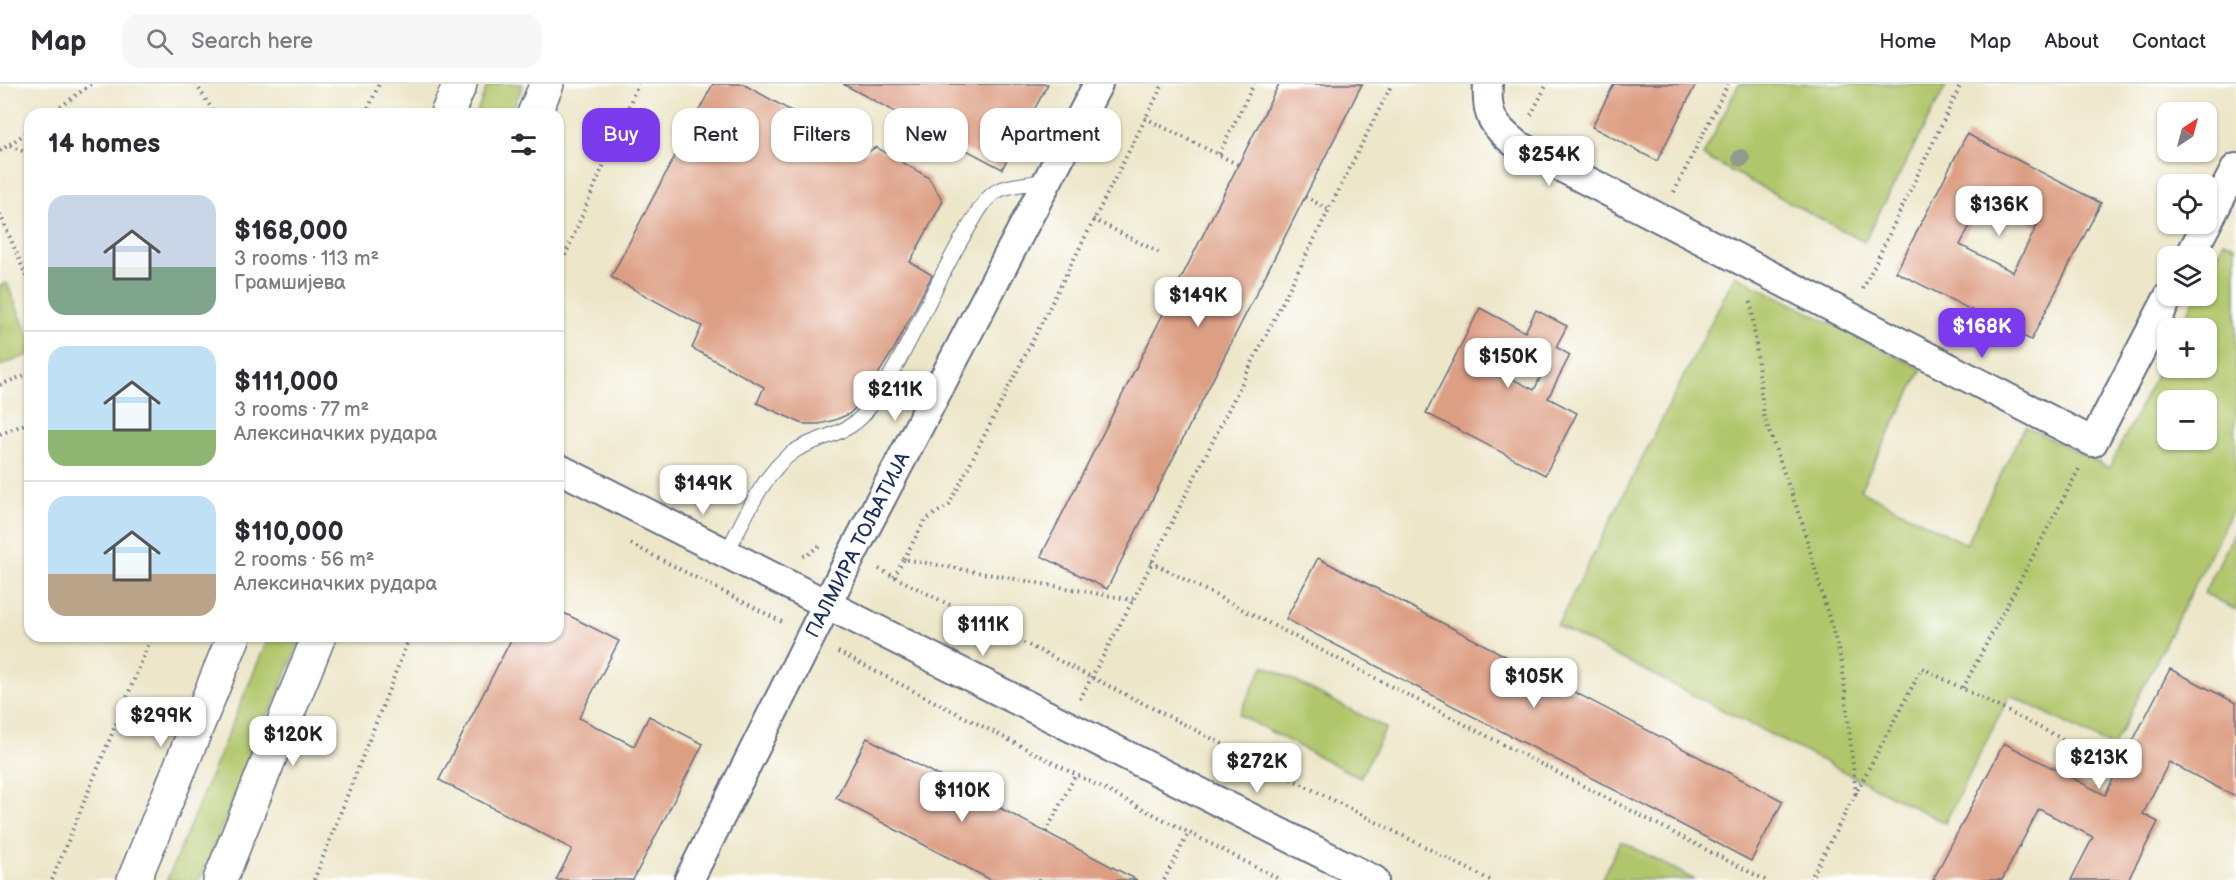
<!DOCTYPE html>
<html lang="en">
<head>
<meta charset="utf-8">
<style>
  :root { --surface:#fff; --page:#f7f7f7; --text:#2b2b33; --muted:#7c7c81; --line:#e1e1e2; --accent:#7c3aed }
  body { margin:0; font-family:"Balsamiq Sans",sans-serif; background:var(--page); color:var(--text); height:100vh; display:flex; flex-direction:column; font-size:22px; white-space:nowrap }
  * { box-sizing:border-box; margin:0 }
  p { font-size:20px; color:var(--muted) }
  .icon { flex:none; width:33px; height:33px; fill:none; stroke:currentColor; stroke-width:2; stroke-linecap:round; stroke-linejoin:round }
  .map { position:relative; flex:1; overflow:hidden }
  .drawer { position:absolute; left:24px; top:24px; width:540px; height:534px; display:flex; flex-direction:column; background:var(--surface); border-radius:18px; box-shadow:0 2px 4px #0004 }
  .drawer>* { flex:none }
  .hud { position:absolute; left:582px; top:24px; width:570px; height:54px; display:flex; gap:12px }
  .needle { width:39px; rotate:36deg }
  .buttons { position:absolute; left:2157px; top:18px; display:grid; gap:12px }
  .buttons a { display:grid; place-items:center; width:60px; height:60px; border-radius:12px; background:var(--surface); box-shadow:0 2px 4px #0004; font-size:30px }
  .price { position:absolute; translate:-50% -51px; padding:0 14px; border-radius:12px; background:#fff; color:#222; font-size:20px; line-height:39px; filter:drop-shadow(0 2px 3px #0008) }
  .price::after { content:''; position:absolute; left:50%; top:36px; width:18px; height:14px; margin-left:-9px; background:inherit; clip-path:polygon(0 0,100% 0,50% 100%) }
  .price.current { background:var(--accent); color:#fff }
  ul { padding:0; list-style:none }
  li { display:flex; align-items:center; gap:18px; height:150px; padding:0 24px }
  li+li { border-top:2px solid var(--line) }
  li span { display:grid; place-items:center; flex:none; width:168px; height:120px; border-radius:18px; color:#555 }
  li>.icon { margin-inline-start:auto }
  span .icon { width:72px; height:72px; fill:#fffc; stroke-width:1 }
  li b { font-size:26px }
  h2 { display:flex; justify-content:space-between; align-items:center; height:72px; padding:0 24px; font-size:26px }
  .tag { padding:0 21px; border-radius:18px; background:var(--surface); box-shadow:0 2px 4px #0004; font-size:21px; line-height:54px }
  .tag.current { background:var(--accent); color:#fff }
  header { display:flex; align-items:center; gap:36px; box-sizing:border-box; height:84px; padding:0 30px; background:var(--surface); border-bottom:2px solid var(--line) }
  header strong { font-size:28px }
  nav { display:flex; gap:33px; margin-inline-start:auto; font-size:21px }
  .search { width:420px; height:54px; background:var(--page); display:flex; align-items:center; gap:15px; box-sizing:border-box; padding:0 21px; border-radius:18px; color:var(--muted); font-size:22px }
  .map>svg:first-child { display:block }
</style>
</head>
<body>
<header>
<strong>Map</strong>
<div class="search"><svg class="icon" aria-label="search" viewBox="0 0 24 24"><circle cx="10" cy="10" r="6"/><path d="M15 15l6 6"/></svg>Search here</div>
<nav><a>Home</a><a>Map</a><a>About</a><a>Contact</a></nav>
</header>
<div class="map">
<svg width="2236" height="796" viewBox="0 0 2236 796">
  <rect width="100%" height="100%" fill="#fff"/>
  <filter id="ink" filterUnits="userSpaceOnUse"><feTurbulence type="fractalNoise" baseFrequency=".0167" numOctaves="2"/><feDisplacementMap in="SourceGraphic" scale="12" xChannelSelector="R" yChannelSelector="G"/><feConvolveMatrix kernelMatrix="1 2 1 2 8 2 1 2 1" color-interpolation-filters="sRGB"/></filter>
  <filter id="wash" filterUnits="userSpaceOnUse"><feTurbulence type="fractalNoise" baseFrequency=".008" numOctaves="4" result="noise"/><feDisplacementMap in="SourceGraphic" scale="24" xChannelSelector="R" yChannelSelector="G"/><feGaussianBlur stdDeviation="1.35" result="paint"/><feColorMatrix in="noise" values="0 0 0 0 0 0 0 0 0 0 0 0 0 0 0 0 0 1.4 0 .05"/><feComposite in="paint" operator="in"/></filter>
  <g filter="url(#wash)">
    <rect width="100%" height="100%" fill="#ede6c9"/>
    <!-- green -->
    <g fill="#b1c66b" stroke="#667a64" stroke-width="1.5" fill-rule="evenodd">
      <path d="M488,0H523L511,30H476Z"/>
      <path d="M1739,0H1947L1864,158L1703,72Z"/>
      <path d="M2224,157L2236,163V419L2113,663L2010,611L1945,739L1557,542L1735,191L1922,285L1860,406L1966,460L2025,342L2109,384L2167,269L2168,284H2206V244H2180L2196,212H2206L2207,192ZM2168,316H2206V356H2168Z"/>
      <path d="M7,199L30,256V270L0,282V202Z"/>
      <path d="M2236,446V526L2204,509Z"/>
      <path d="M269,552H302L200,796H167Z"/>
      <path d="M1264,581L1386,644L1360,694L1239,631Z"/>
      <path d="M1621,757L1695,796H1601Z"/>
    </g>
    <g id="blocks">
      <!-- building -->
      <g fill="#dd9f84" fill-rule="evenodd">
        <path d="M713,0H743L866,69L876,63L928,93L943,117L910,178L932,191L894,265L861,318L849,330L835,336L819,340H803L757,319L764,303L692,264L702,242L611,193Z"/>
        <path d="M843,0H1048L1002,85Z"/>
        <path d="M1279,0H1362L1107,505L1041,472Z"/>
        <path d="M1614,0H1696L1657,77L1592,43Z"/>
        <path d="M1967,50L2101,119L2031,256L1896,188ZM1984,114L2037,142L2013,188L1960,161Z"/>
        <path d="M1480,224L1525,248L1536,226L1567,242L1556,263L1570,271L1548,314L1577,329L1545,391L1426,329ZM1519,260L1549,276L1534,306L1503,290Z"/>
        <path d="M1318,474L1783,717L1751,777L1286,535Z"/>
        <path d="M558,526L619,557L579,634L634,662L649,632L703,660L633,796H556L572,765L439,696L513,552H558Z"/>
        <path d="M2170,585L2236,619V713L2169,678L2143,730L2158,738L2128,796H2071L2093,753L2039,725L2002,796H1933L2004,659L2105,711Z"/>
        <path d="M867,654L960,703L1137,796H991L928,763L836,714Z"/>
      </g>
    </g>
  </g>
  <g filter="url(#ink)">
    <use href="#blocks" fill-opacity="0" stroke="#646f83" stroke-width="1.5"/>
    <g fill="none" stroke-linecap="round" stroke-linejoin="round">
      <defs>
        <path id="lane" d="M726,470C743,438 763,389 793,368C815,353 848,351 865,329C906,277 931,204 967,146C975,134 984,114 997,107C1012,99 1031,101 1046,96"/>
        <g id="street">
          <path d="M1488,0C1486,31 1492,41 1516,60L2093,358L2169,212"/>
          <path d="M2190,172L2236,84"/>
          <path d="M558,384C829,523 1103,658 1374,796"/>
          <path d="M689,796L851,472L1098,0"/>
        </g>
        <g id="secondary">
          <path d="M447,30L460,0"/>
          <path d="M534,30L547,0"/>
          <path d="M134,796L234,552"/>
          <path d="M220,796L319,552"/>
        </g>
      </defs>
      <!-- lane casing -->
      <use href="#lane" stroke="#646f83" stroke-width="16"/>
      <!-- street casing -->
      <use href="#street" stroke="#646f83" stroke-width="32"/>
      <!-- secondary casing -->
      <use href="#secondary" stroke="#646f83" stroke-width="36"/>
      <!-- path -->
      <g stroke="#646f83" stroke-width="4" stroke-dasharray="1.5 4.5" stroke-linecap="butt">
        <path d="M196,0L215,30"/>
        <path d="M51,30L91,0"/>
        <path d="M366,30L379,0"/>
        <path d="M1531,31L1547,0"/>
        <path d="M1145,34L1239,81"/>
        <path d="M10,62L30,70"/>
        <path d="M0,67L30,46"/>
        <path d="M1219,70L1254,0"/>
        <path d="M1674,108L1728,0"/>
        <path d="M1305,113L1328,125"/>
        <path d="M0,130L30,201"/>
        <path d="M1093,135L1162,170"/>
        <path d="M558,188L638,0"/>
        <path d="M1863,205L1961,0"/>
        <path d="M1751,218L1764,333L1802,439L1842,579L1856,710"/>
        <path d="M0,301L30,289"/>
        <path d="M0,350L30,338"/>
        <path d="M631,460L784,539"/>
        <path d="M803,472H806L819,462"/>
        <path d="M904,475L925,436L949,421L1163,0"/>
        <path d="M1151,478L1765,796"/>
        <path d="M879,485L1490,796"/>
        <path d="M894,493L904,475L1133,516"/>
        <path d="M838,568L1281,796"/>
        <path d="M1963,604L2079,385"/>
        <path d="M1080,615L1133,516L1392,0"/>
        <path d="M1046,748L1076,690"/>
        <path d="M52,796L152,552"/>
        <path d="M314,796L410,552"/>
        <path d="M1164,796L1189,748"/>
        <path d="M1810,796L1922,584L2090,669"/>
      </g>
      <!-- lane -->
      <use href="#lane" stroke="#fff" stroke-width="14"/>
      <!-- street -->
      <use href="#street" stroke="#fff" stroke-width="28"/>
      <!-- secondary -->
      <use href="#secondary" stroke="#fff" stroke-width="33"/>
    </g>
    <!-- trees -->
    <circle fill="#929a90" cx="1741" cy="74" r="9"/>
  </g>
  <g text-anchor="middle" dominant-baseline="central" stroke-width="4.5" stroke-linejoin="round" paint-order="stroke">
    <!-- street labels -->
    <g font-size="20" fill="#1b2f5e" stroke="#fff">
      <text transform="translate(858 461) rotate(-63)">ПАЛМИРА ТОЉАТИЈА</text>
    </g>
  </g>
</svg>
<div class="buttons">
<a><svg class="needle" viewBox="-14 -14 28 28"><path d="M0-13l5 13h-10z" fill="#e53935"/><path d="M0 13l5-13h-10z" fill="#7c7c81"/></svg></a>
<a><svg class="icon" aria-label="locate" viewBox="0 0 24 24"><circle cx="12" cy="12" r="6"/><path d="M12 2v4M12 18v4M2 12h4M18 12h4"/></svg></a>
<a><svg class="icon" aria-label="layers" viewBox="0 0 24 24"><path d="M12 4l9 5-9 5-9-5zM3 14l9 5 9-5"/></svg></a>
<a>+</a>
<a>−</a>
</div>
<b class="price" style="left:1549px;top:103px">$254K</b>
<b class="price" style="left:1999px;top:153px">$136K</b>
<b class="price" style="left:1198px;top:244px">$149K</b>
<b class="price current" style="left:1982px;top:275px">$168K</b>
<b class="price" style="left:1508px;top:305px">$150K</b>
<b class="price" style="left:895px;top:338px">$211K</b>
<b class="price" style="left:703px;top:432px">$149K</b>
<b class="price" style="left:983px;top:573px">$111K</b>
<b class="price" style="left:1534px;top:625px">$105K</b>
<b class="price" style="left:161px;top:664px">$299K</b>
<b class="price" style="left:293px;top:683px">$120K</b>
<b class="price" style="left:2099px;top:706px">$213K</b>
<b class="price" style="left:1257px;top:710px">$272K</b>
<b class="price" style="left:962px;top:739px">$110K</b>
<div class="hud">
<a class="tag current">Buy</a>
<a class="tag">Rent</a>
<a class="tag">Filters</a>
<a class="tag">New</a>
<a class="tag">Apartment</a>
</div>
<section class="drawer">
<h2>14 homes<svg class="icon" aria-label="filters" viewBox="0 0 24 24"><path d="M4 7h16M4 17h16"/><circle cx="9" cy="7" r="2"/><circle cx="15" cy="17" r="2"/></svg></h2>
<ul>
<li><span style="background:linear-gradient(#c9d6e8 60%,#7fa58c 0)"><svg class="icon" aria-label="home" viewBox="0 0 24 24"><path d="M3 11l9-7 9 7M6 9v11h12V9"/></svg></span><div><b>$168,000</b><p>3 rooms · 113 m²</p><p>Грамшијева</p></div></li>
<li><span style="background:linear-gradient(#bfe0f5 70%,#8fb573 0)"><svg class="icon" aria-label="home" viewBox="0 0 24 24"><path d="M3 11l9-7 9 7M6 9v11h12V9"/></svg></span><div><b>$111,000</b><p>3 rooms · 77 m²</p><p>Алексиначких рудара</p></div></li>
<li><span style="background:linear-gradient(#bfe0f5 65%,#b9a48a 0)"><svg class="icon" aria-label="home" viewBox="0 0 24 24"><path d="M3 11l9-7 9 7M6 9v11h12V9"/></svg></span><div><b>$110,000</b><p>2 rooms · 56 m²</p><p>Алексиначких рудара</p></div></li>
</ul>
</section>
</div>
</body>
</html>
